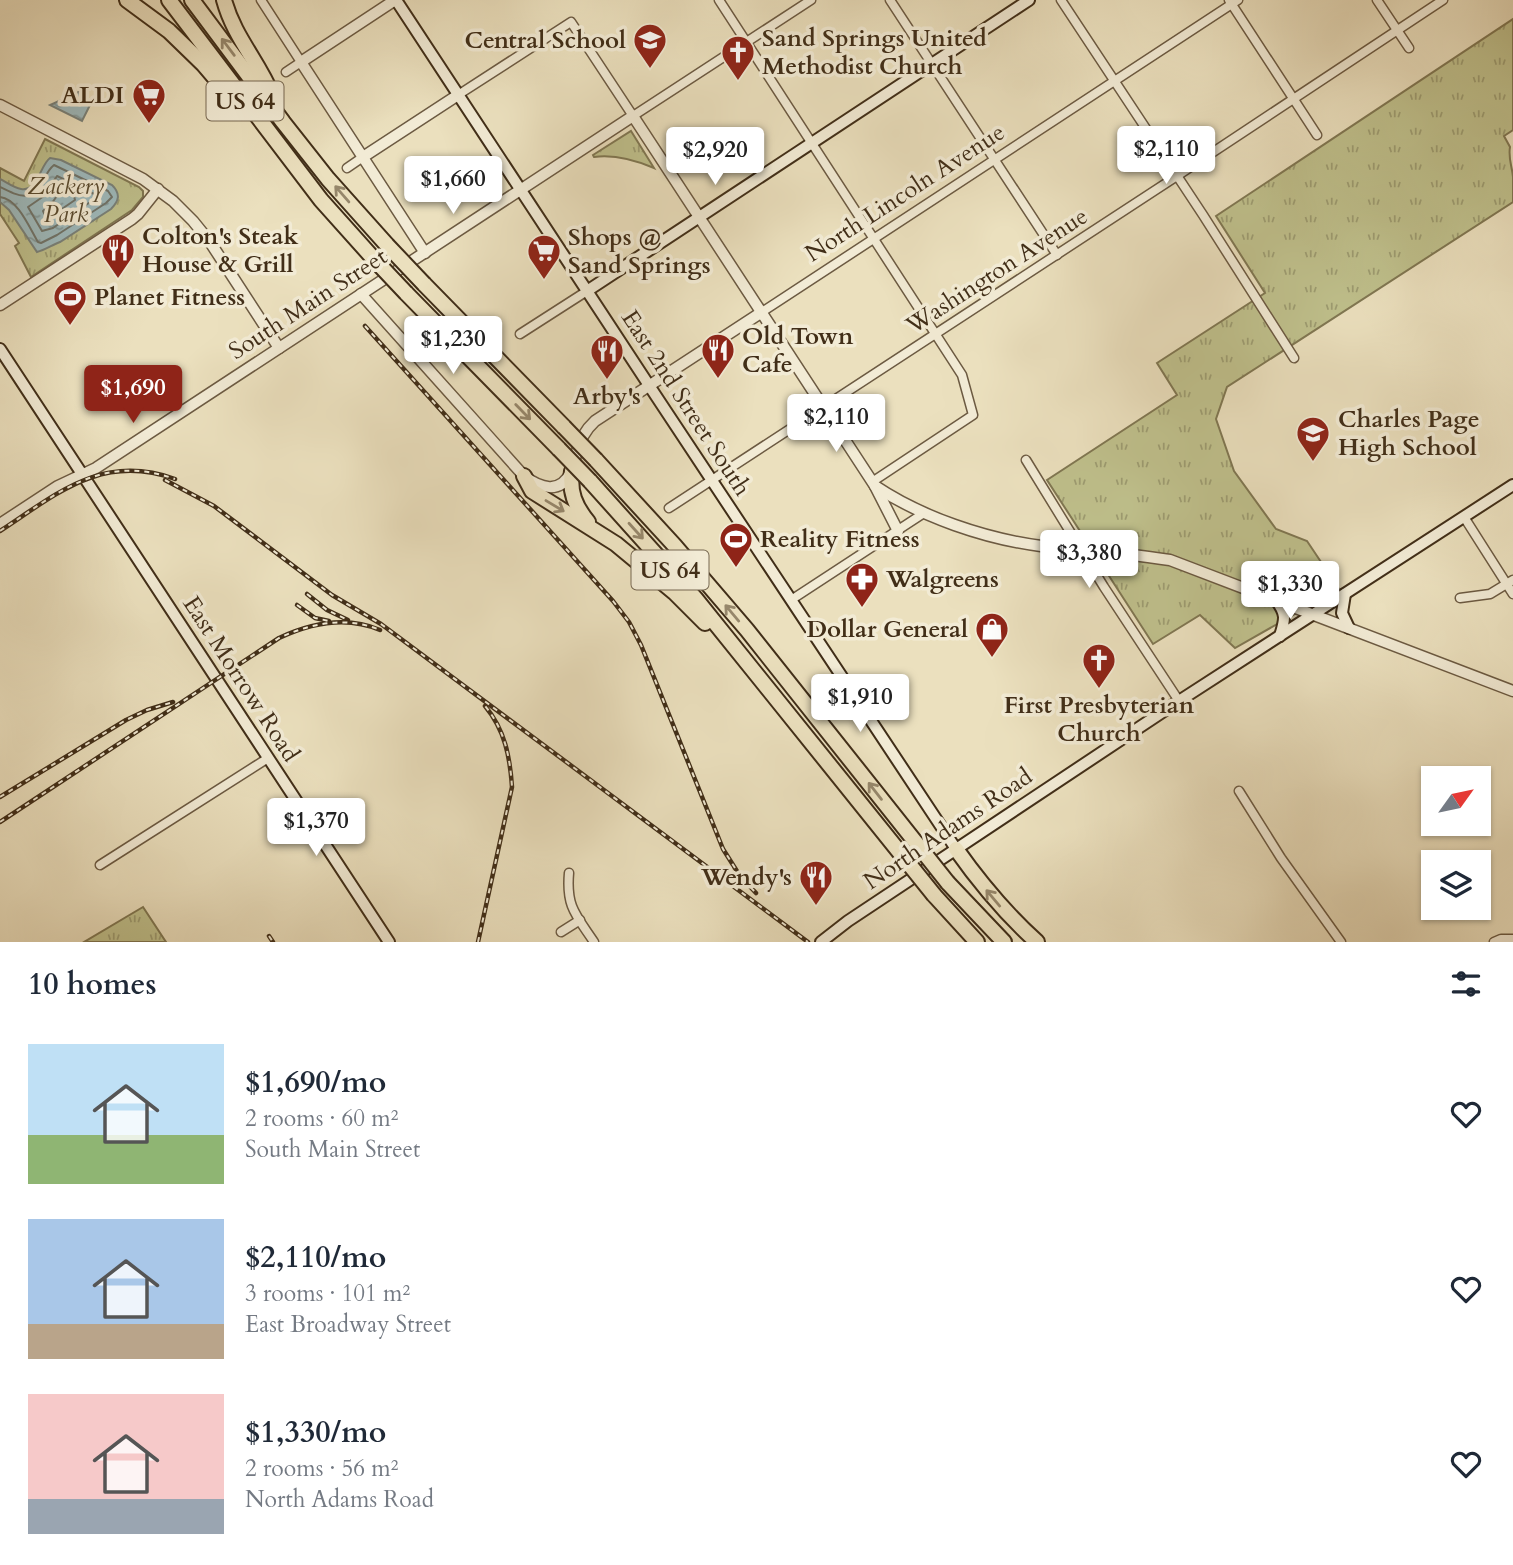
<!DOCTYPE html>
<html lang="en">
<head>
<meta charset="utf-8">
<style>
  :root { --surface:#fff; --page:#f6f6f7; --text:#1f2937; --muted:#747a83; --accent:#8f2418 }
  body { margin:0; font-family:Cardo,serif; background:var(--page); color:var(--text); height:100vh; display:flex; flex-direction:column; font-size:26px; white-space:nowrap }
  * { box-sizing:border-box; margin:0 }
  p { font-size:23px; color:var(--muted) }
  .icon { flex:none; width:38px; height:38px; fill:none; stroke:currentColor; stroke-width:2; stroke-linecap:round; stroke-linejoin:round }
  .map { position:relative; height:942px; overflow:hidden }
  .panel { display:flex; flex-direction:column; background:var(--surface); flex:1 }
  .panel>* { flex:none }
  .needle { width:46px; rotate:57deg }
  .fabs { position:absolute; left:1421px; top:766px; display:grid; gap:14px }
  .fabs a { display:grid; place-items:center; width:70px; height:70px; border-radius:0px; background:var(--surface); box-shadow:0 2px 5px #0004; font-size:35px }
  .price { position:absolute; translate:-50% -60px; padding:0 16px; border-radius:7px; background:#fff; color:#222; font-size:23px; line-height:46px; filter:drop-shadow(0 2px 4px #0008) }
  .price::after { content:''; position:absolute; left:50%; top:42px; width:21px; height:16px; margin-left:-10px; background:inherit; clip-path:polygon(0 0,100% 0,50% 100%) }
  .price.current { background:var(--accent); color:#fff }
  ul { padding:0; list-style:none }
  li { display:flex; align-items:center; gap:21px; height:175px; padding:0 28px }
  li span { display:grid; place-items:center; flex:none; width:196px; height:140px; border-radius:0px; color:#555 }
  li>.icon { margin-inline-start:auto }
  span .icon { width:84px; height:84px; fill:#fffc; stroke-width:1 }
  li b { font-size:30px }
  h2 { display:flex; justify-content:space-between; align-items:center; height:84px; padding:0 28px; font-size:30px }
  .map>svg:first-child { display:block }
</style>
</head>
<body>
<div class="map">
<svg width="1513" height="942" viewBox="0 0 1513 942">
  <defs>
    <pattern id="grass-tufts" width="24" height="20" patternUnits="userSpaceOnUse" patternTransform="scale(1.75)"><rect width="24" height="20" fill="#bfc08c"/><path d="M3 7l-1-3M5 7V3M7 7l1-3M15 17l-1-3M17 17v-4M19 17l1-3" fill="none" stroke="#9d9c71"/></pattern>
    <pattern id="water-ripples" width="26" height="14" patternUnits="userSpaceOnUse" patternTransform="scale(1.75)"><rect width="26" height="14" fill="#9ebabd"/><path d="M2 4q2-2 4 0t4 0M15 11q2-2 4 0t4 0" fill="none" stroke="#829899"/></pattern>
  </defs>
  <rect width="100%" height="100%" fill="#ebe0be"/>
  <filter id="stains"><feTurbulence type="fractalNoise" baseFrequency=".00286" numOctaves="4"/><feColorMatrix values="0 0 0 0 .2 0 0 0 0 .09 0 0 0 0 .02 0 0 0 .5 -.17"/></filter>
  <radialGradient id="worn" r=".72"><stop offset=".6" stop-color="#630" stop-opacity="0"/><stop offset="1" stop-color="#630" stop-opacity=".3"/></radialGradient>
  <!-- grass -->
  <g fill="url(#grass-tufts)" stroke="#807752" stroke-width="2">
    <path d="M1513,19V130L1504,136L1510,147C1508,158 1512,166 1513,177C1513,185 1513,194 1513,202L1227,387L1216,419L1234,471L1276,529L1307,541L1339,589L1235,648L1200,615L1153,644L1047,480L1177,395L1157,363L1265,293L1216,216Z"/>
    <path d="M631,131L654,168C635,160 615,154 594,157L593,155Z"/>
    <path d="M45,139L139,187L143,191V197L132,210L31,277L15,246L19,243L0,214V168L24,181Z"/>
    <path d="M143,907L166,942H84Z"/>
  </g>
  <!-- water -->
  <g fill="url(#water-ripples)" stroke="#79827b" stroke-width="2">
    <path d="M83,90L91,103L82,121L50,105Z"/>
    <path d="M50,158L61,160L112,185C121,194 119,201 111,209L60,242C52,245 45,250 37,252L9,210L0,202V179C6,182 14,188 21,189C38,192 40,165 50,158Z"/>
  </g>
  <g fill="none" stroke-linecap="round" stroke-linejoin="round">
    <!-- shore -->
    <g stroke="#70746a" stroke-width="2">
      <path d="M57,176L94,194L96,198L53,228L42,231L28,207L44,196Z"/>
      <path d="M0,187C20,197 32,203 44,179C47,173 49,169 54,165L108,191L112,197L106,203L57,235L41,243L38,242C29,227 18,199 0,197"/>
      <path d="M61,190L74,196L75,200L50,217H46L43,211L52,203Z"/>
    </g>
    <defs>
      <g id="minor">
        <path d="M261,0L301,62L286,72"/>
        <path d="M719,0L962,375L973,415L872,482"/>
        <path d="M890,0L1057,255"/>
        <path d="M1061,0L1203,215L1294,358"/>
        <path d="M1229,0L1317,135"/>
        <path d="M1377,0L1409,48"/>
        <path d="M458,95L571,22L633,116L811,0"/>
        <path d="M347,168L363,157"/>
        <path d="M762,312L1238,0"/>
        <path d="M520,334L587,291"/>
        <path d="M1026,460L1104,587L1179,701"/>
        <path d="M669,508L1177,176L1443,0"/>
        <path d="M1464,517L1513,594"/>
        <path d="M1460,598L1490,594L1513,580"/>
        <path d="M791,600L924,513"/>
        <path d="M1239,791L1281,858L1341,942"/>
        <path d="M100,865L268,758"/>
        <path d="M569,873C566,907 576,915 594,942"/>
        <path d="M561,932L580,920"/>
        <path d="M1494,942L1501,939H1513"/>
      </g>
      <g id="tertiary">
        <path d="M395,0L301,62L425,253"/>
        <path d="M0,105L143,179L173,201L193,221L210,242L279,348"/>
        <path d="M363,157L458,95"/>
        <path d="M361,294L524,476C540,488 560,495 571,472C574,467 574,460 576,455C579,442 585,430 595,421L762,312"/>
        <path d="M0,305L132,219L138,214L158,189"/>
        <path d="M875,486L898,531"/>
        <path d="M0,524L58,486L96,468L633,116L875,486C921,517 986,539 1041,546C1055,548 1070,548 1084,549C1113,552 1141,556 1170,560L1513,691"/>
      </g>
      <g id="secondary">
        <path d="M396,0L656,396L956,849"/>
        <path d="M587,291L1029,0"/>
        <path d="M0,349L389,942"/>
        <path d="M1345,594L1342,613L1349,628"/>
        <path d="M1276,600C1287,615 1285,619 1280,636"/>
        <path d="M821,942L848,921L1179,701L1513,485"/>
      </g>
      <g id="motorway">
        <path d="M127,0L169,31L203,64L226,91"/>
        <path d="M169,0L321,200L372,257"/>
        <path d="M192,0L283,122L328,179L387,245"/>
        <path d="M224,0C234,37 258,61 272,95"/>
        <path d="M424,284L564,427"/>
        <path d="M406,293L559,449"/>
        <path d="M596,460L675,546L747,630L917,844"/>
        <path d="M572,471C569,492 575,506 588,522"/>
        <path d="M524,476L532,491L616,544L674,592L705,623"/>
        <path d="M590,481L695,598L901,854"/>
        <path d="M956,849C980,883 1006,914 1037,942"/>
        <path d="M948,883L1004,942"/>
        <path d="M934,895L977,942"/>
      </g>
    </defs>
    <!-- minor casing -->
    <use href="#minor" stroke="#6c5a42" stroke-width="11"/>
    <!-- tertiary casing -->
    <use href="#tertiary" stroke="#6c5a42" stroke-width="13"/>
    <!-- secondary casing -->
    <use href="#secondary" stroke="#412e18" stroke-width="14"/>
    <!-- motorway casing -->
    <use href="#motorway" stroke="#412e18" stroke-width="18"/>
    <!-- minor -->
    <use href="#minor" stroke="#f2ebd5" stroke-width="8"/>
    <!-- tertiary -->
    <use href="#tertiary" stroke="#f2ebd5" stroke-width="10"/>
    <!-- secondary -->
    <use href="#secondary" stroke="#f2ebd5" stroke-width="10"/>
    <!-- motorway -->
    <use href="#motorway" stroke="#ebe0be" stroke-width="14"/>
    <defs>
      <g id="rail">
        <path d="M365,326L613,601L629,622L641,645L723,849L740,876L756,893"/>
        <path d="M165,480L214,506L332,595L381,624L808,942"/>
        <path d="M0,531C58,493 102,453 175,479"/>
        <path d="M307,594L327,610L348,620"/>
        <path d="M297,605L315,618L329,621"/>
        <path d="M0,797L126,720L147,710L173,702"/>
        <path d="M0,822L279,638C311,623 347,616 380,630"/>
        <path d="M269,936L273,942"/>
        <path d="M478,942L512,787C510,757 505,730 485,706"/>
      </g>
    </defs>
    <!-- rail casing -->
    <use href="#rail" stroke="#412e18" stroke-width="4.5"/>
    <!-- rail -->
    <use href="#rail" stroke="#f2ebd5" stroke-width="2" stroke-dasharray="5" stroke-linecap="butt"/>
    <defs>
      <g id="motorway-bridge">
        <path d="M387,245L424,284"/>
        <path d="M372,257L406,293"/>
        <path d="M564,427L596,460"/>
        <path d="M559,449L590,481"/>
        <path d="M917,844L948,883"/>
        <path d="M901,854L934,895"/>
      </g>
    </defs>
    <!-- motorway-bridge casing -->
    <use href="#motorway-bridge" stroke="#412e18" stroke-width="18" stroke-linecap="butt"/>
    <!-- motorway-bridge -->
    <use href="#motorway-bridge" stroke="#ebe0be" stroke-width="14"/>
  </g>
  <!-- one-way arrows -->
  <defs><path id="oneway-shaft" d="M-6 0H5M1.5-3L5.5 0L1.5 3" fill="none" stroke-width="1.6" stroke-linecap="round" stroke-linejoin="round" transform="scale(1.75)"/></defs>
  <g stroke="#96876b">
    <use href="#oneway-shaft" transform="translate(228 47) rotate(-127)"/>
    <use href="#oneway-shaft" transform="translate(342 194) rotate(-131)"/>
    <use href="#oneway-shaft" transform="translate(523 412) rotate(46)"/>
    <use href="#oneway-shaft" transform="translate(555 506) rotate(31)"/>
    <use href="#oneway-shaft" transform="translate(636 531) rotate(48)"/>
    <use href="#oneway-shaft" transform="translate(732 613) rotate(-130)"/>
    <use href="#oneway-shaft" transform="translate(875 791) rotate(-128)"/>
    <use href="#oneway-shaft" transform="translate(993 898) rotate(-130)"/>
  </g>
  <!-- icons -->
  <defs>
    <symbol id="school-pin" viewBox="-11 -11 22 30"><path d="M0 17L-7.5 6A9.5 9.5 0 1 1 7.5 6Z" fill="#8f2418" stroke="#f2ebd5"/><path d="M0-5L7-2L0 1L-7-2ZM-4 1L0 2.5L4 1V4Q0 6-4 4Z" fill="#fff"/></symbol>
    <symbol id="church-pin" viewBox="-11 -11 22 30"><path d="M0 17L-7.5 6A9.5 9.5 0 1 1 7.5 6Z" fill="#8f2418" stroke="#f2ebd5"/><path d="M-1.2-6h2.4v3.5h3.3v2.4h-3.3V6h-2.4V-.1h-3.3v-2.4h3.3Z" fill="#fff"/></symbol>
    <symbol id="supermarket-pin" viewBox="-11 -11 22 30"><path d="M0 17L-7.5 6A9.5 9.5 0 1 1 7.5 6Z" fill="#8f2418" stroke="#f2ebd5"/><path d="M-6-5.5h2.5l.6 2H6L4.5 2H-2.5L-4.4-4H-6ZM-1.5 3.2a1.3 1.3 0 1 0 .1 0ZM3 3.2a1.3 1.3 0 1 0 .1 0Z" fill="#fff"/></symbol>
    <symbol id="restaurant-pin" viewBox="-11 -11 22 30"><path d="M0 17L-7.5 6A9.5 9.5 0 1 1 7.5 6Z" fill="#8f2418" stroke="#f2ebd5"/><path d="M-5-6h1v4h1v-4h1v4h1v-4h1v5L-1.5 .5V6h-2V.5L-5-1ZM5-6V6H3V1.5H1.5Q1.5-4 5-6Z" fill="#fff"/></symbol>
    <symbol id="stadium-pin" viewBox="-11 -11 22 30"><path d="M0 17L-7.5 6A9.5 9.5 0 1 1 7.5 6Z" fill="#8f2418" stroke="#f2ebd5"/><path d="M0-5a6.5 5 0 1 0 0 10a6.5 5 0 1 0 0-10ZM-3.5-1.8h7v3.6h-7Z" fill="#fff"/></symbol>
    <symbol id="pharmacy-pin" viewBox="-11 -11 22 30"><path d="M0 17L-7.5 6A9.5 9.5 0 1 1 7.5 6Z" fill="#8f2418" stroke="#f2ebd5"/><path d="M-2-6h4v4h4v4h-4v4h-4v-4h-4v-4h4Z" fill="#fff"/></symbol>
    <symbol id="shop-pin" viewBox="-11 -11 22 30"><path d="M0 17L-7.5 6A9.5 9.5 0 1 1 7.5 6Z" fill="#8f2418" stroke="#f2ebd5"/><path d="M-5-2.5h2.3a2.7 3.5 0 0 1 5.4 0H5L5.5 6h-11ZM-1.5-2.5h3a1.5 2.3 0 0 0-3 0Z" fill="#fff"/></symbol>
  </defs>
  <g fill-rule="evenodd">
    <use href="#school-pin" x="631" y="21" width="38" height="52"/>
    <use href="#church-pin" x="719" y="33" width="38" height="52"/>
    <use href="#supermarket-pin" x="130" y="76" width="38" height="52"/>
    <use href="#restaurant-pin" x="99" y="231" width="38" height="52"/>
    <use href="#supermarket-pin" x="525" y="232" width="38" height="52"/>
    <use href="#stadium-pin" x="51" y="278" width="38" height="52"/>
    <use href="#restaurant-pin" x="699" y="331" width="38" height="52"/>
    <use href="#restaurant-pin" x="588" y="332" width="38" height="52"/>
    <use href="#school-pin" x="1294" y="414" width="38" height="52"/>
    <use href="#stadium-pin" x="717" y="520" width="38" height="52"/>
    <use href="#pharmacy-pin" x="843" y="560" width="38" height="52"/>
    <use href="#shop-pin" x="973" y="610" width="38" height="52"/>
    <use href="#church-pin" x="1080" y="641" width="38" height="52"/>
    <use href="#restaurant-pin" x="797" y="858" width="38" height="52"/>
  </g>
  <g text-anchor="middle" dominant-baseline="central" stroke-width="7" stroke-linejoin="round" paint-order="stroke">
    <!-- shield labels -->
    <g fill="#f2ebd5" stroke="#766751" stroke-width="2">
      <rect x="206.5" y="81.5" width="77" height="39" rx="5"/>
      <rect x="631.5" y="550.5" width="77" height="39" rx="5"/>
    </g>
    <g font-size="23" font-weight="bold" fill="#412e18">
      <text x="245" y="101">US 64</text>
      <text x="670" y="570">US 64</text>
    </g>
    <!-- poi labels -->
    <g font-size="24" font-weight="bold" fill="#412e18" stroke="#f2ebd5" text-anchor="start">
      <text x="762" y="38">Sand Springs United<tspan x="762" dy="28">Methodist Church</tspan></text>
      <text x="626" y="40" text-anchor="end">Central School</text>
      <text x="124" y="95" text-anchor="end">ALDI</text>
      <text x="142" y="236">Colton's Steak<tspan x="142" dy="28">House &amp; Grill</tspan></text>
      <text x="568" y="237">Shops @<tspan x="568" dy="28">Sand Springs</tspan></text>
      <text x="94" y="297">Planet Fitness</text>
      <text x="742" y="336">Old Town<tspan x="742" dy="28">Cafe</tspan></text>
      <text x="607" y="396" text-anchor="middle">Arby's</text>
      <text x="1338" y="419">Charles Page<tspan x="1338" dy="28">High School</tspan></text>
      <text x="760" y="539">Reality Fitness</text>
      <text x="886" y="579">Walgreens</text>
      <text x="968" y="629" text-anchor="end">Dollar General</text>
      <text x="1099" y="705" text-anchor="middle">First Presbyterian<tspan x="1099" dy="28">Church</tspan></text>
      <text x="792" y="877" text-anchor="end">Wendy's</text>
    </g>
    <!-- park labels -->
    <g font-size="24" font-style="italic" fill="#5a4b2f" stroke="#f2ebd5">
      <text x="66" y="186">Zackery<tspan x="66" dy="28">Park</tspan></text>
    </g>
    <!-- street labels -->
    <g font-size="24" fill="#412e18" stroke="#f2ebd5">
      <text transform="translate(905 193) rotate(-33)">North Lincoln Avenue</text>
      <text transform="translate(997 271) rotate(-33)">Washington Avenue</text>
      <text transform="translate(308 304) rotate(-33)">South Main Street</text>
      <text transform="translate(686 403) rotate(57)">East 2nd Street South</text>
      <text transform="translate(241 679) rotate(57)">East Morrow Road</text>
      <text transform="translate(948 829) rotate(-34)">North Adams Road</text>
    </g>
  </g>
  <rect width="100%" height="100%" filter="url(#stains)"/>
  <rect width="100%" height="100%" fill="url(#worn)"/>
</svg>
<div class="fabs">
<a><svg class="needle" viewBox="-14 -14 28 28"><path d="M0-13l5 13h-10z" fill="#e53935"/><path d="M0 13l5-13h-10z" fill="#747a83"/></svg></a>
<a><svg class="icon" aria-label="layers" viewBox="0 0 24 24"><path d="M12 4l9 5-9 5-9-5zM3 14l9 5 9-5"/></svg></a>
</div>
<b class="price" style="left:1166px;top:186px">$2,110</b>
<b class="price" style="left:715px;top:187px">$2,920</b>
<b class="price" style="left:453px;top:216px">$1,660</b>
<b class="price" style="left:453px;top:376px">$1,230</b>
<b class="price current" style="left:133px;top:425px">$1,690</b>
<b class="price" style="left:836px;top:454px">$2,110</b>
<b class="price" style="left:1089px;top:590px">$3,380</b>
<b class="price" style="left:1290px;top:621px">$1,330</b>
<b class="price" style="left:860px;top:734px">$1,910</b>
<b class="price" style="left:316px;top:858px">$1,370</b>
</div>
<section class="panel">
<h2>10 homes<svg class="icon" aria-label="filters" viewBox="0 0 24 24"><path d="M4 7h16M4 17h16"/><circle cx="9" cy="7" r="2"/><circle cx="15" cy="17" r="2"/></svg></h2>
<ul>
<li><span style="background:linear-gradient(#bfe0f5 65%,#8fb573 0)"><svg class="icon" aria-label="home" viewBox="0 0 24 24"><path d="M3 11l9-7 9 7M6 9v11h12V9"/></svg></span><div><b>$1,690/mo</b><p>2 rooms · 60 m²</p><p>South Main Street</p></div><svg class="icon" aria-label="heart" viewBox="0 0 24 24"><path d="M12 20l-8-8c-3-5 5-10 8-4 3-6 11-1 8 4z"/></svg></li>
<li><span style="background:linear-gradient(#a9c7e8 75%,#b9a48a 0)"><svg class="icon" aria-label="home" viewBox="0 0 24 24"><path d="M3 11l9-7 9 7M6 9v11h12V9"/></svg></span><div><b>$2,110/mo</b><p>3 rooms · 101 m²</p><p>East Broadway Street</p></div><svg class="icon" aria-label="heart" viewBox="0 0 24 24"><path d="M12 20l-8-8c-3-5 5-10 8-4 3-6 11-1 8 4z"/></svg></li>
<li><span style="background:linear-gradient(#f6c9c9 75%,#9aa5b1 0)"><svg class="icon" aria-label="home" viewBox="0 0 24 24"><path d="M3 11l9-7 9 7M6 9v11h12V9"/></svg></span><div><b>$1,330/mo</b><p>2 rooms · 56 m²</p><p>North Adams Road</p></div><svg class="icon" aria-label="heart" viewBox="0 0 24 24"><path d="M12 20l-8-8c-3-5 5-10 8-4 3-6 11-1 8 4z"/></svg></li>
</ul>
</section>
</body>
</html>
